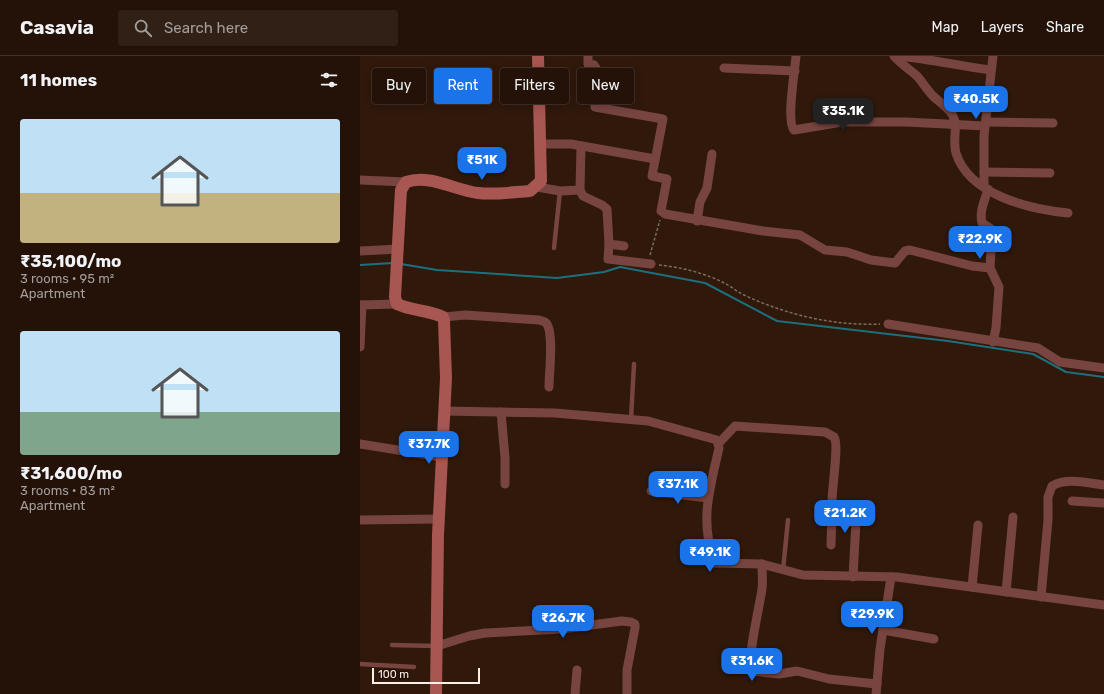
<!DOCTYPE html>
<html lang="en">
<head>
<meta charset="utf-8">
<style>
  :root { --surface:#241208; --page:#302016; --text:#f1f3f6; --muted:#a39e9c; --line:#413229; --accent:#1a73e8 }
  body { margin:0; font-family:Rubik,sans-serif; background:var(--page); color:var(--text); height:100vh; display:flex; flex-direction:column; font-size:15px; white-space:nowrap }
  * { box-sizing:border-box; margin:0 }
  p { font-size:13px; color:var(--muted) }
  .icon { flex:none; width:22px; height:22px; fill:none; stroke:currentColor; stroke-width:2; stroke-linecap:round; stroke-linejoin:round }
  .map { position:relative; flex:1; overflow:hidden }
  .panel { display:flex; flex-direction:column; background:var(--surface); width:360px }
  .panel>* { flex:none }
  .banner { position:absolute; left:12px; top:12px; width:380px; height:36px; display:flex; gap:8px }
  .scale { position:absolute; left:12px; bottom:10px; width:108px; box-sizing:border-box; padding-left:4px; border:2px solid #fdefe8; border-top:0; font-size:11px; line-height:14px; white-space:nowrap; color:#fdefe8; -webkit-text-stroke:3px #250f04; paint-order:stroke }
  .price { position:absolute; translate:-50% -34px; padding:0 9px; border-radius:8px; background:var(--accent); color:#fff; font-size:13px; line-height:26px; filter:drop-shadow(0 1px 2px #0008) }
  .price::after { content:''; position:absolute; left:50%; top:24px; width:12px; height:9px; margin-left:-6px; background:inherit; clip-path:polygon(0 0,100% 0,50% 100%) }
  .price.on { background:#222; color:#fff }
  ul { padding:0; list-style:none }
  li { display:grid; align-content:center; gap:8px; height:212px; padding:0 20px }
  li span { display:grid; place-items:center; height:124px; border-radius:4px; color:#555 }
  li>.icon { margin-inline-start:auto }
  span .icon { width:72px; height:72px; fill:#fffc; stroke-width:1 }
  li b { font-size:17px }
  h2 { display:flex; justify-content:space-between; align-items:center; height:48px; padding:0 20px; font-size:17px }
  .tag { padding:0 14px; border-radius:4px; background:var(--surface); box-shadow:0 2px 10px #0003,0 0 0 1px var(--line); font-size:14px; line-height:36px }
  .tag.on { background:var(--accent); color:#fff }
  header { display:flex; align-items:center; gap:24px; box-sizing:border-box; height:56px; padding:0 20px; background:var(--surface); border-bottom:1px solid var(--line) }
  header strong { font-size:19px }
  nav { display:flex; gap:22px; margin-inline-start:auto; font-size:14px }
  .search { width:280px; height:36px; background:var(--page); display:flex; align-items:center; gap:10px; box-sizing:border-box; padding:0 14px; border-radius:4px; color:var(--muted); font-size:15px }
  main { display:flex; flex:1; min-height:0 }
  .map>svg:first-child { display:block }
</style>
</head>
<body>
<header>
<strong>Casavia</strong>
<div class="search"><svg class="icon" aria-label="search" viewBox="0 0 24 24"><circle cx="10" cy="10" r="6"/><path d="M15 15l6 6"/></svg>Search here</div>
<nav><a>Map</a><a>Layers</a><a>Share</a></nav>
</header>
<main>
<section class="panel">
<h2>11 homes<svg class="icon" aria-label="filters" viewBox="0 0 24 24"><path d="M4 7h16M4 17h16"/><circle cx="9" cy="7" r="2"/><circle cx="15" cy="17" r="2"/></svg></h2>
<ul>
<li><span style="background:linear-gradient(#bfe0f5 60%,#c2b280 0)"><svg class="icon" aria-label="home" viewBox="0 0 24 24"><path d="M3 11l9-7 9 7M6 9v11h12V9"/></svg></span><div><b>₹35,100/mo</b><p>3 rooms · 95 m²</p><p>Apartment</p></div></li>
<li><span style="background:linear-gradient(#bfe0f5 65%,#7fa58c 0)"><svg class="icon" aria-label="home" viewBox="0 0 24 24"><path d="M3 11l9-7 9 7M6 9v11h12V9"/></svg></span><div><b>₹31,600/mo</b><p>3 rooms · 83 m²</p><p>Apartment</p></div></li>
</ul>
</section>
<div class="map">
<svg width="744" height="638" viewBox="0 0 744 638">
  <rect width="100%" height="100%" fill="#30180b"/>
  <g fill="none" stroke-linecap="round" stroke-linejoin="round">
    <!-- stream -->
    <g stroke="#1b707d" stroke-width="2">
      <path d="M41,208L77,214L197,222L244,216L260,211L345,227L417,265L588,285L673,298L706,316L744,321"/>
      <path d="M0,209L33,207"/>
    </g>
    <!-- path -->
    <g stroke="#7f6b60" stroke-width="1.5" stroke-dasharray="3 2" stroke-linecap="butt">
      <path d="M290,199L300,164"/>
      <path d="M299,209C320,211 345,217 364,227C371,230 377,236 384,239C427,259 474,270 520,268"/>
    </g>
    <!-- lane -->
    <g stroke="#774440" stroke-width="4.5">
      <path d="M194,192L200,135"/>
      <path d="M271,363L274,308"/>
      <path d="M423,514L428,464"/>
      <path d="M32,589L76,590"/>
      <path d="M0,608L54,611"/>
    </g>
    <!-- street -->
    <g stroke="#774440" stroke-width="9">
      <path d="M228,0V8L234,9L236,12L235,51L303,63L292,120L307,123L301,155L305,158L403,175L440,179L465,194L487,196L511,204L535,207L545,195L550,194L612,210L630,212"/>
      <path d="M436,0C435,14 426,65 434,74L482,66H546L625,70"/>
      <path d="M534,0C541,8 549,13 557,20C563,27 568,35 574,41C581,47 587,51 592,58C599,70 592,84 596,97C609,139 669,153 708,157"/>
      <path d="M539,0C570,3 600,10 630,14"/>
      <path d="M364,12L435,15"/>
      <path d="M626,66L693,67"/>
      <path d="M180,88H211L295,103"/>
      <path d="M221,90L220,134L223,140L242,149L247,153L249,188L264,190"/>
      <path d="M624,116L690,117"/>
      <path d="M0,124L46,126"/>
      <path d="M624,130V80L633,0"/>
      <path d="M177,131L200,135L220,134"/>
      <path d="M628,133C625,145 619,154 622,167L630,172L632,176L630,212L639,231L636,272L633,286"/>
      <path d="M337,165L340,146L347,132L352,98"/>
      <path d="M249,188L248,203L291,208"/>
      <path d="M0,195L39,193"/>
      <path d="M0,249L37,248"/>
      <path d="M83,261L105,259L179,264C182,265 185,265 187,268C194,280 189,316 189,331"/>
      <path d="M528,268L678,292L700,306L744,312"/>
      <path d="M0,291L2,249"/>
      <path d="M84,355L195,357L288,365L357,384L359,392C349,436 340,463 354,507L402,508L443,519L537,521L744,549"/>
      <path d="M141,356L145,402V428"/>
      <path d="M0,388L81,401"/>
      <path d="M358,388L375,370L465,376L474,381C480,389 470,440 472,455"/>
      <path d="M291,435L348,442"/>
      <path d="M712,445L744,447"/>
      <path d="M0,464L79,463"/>
      <path d="M471,489L472,455L475,453L493,456L496,465L493,521"/>
      <path d="M402,508C402,516 403,525 402,533C400,548 386,606 392,615L419,618L437,615L469,623L517,628"/>
      <path d="M612,531L618,469"/>
      <path d="M646,536L653,461"/>
      <path d="M681,541L688,464V441L692,430C707,421 727,427 744,429"/>
      <path d="M523,574L574,583"/>
      <path d="M77,590L109,580L125,577L201,573L262,565L271,566L275,568V572L267,614V638"/>
      <path d="M215,638L217,614"/>
      <path d="M516,638L520,593L531,521"/>
    </g>
    <!-- secondary -->
    <path stroke="#a85652" stroke-width="12" d="M76,638L78,479L86,322L84,265L83,261C68,254 52,255 37,248L35,241L41,134L46,126C70,118 94,134 118,137C135,139 154,136 170,135L181,125L178,0"/>
  </g>
</svg>
<div class="scale">100 m</div>
<b class="price" style="left:616px;top:64px">₹40.5K</b>
<b class="price on" style="left:483px;top:76px">₹35.1K</b>
<b class="price" style="left:122px;top:125px">₹51K</b>
<b class="price" style="left:620px;top:204px">₹22.9K</b>
<b class="price" style="left:69px;top:409px">₹37.7K</b>
<b class="price" style="left:318px;top:449px">₹37.1K</b>
<b class="price" style="left:485px;top:478px">₹21.2K</b>
<b class="price" style="left:350px;top:517px">₹49.1K</b>
<b class="price" style="left:512px;top:579px">₹29.9K</b>
<b class="price" style="left:203px;top:583px">₹26.7K</b>
<b class="price" style="left:392px;top:626px">₹31.6K</b>
<div class="banner">
<a class="tag">Buy</a>
<a class="tag on">Rent</a>
<a class="tag">Filters</a>
<a class="tag">New</a>
</div>
</div>
</main>
</body>
</html>
